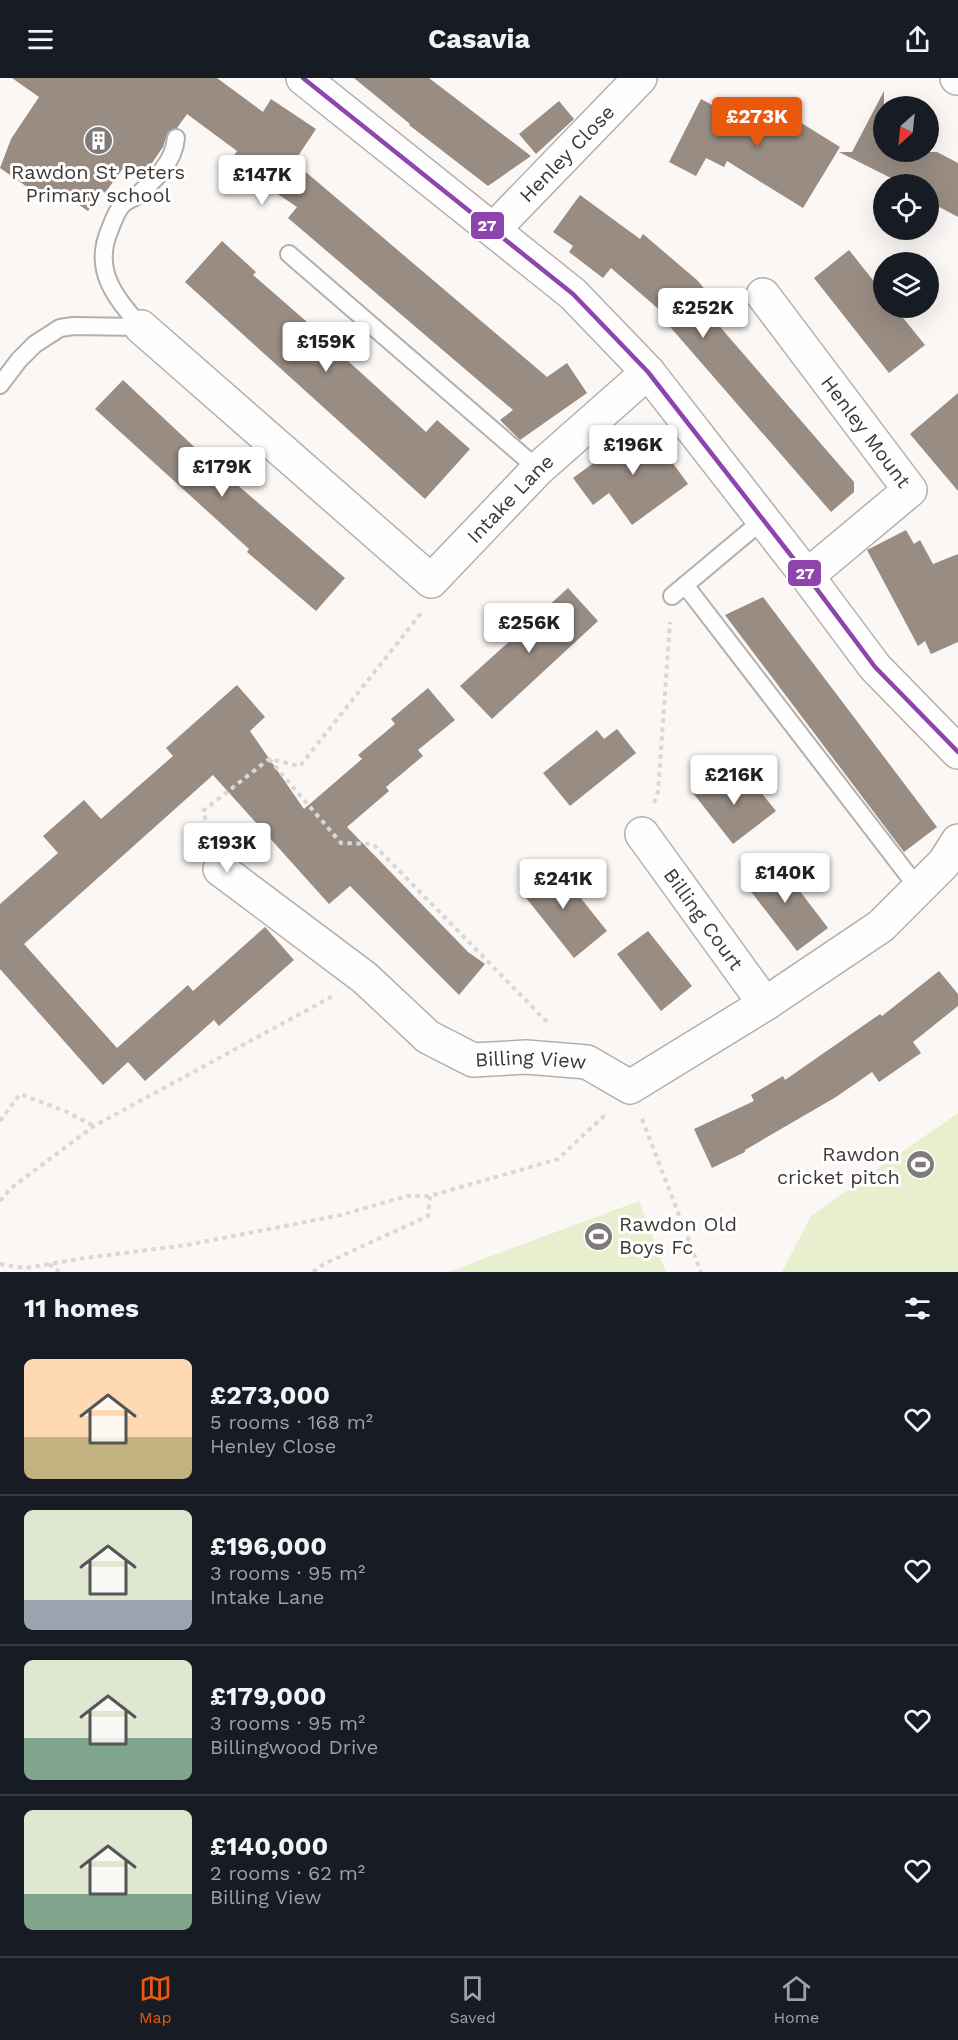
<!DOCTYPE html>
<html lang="en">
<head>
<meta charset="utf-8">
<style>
  :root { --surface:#171b24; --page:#20242c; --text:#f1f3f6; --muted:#9ea1a6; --line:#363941; --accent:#ea580c }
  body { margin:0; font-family:"Work Sans",sans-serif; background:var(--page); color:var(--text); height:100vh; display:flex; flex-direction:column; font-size:22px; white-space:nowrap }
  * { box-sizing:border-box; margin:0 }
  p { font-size:20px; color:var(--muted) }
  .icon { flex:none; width:33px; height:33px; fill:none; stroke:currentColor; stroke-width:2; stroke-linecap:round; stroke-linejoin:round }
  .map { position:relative; height:1194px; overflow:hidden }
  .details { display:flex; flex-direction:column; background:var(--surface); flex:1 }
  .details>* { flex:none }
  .needle { width:39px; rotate:207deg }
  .buttons { position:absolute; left:873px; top:18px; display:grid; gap:12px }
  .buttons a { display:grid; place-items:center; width:66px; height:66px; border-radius:50%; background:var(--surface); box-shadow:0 6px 24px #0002; font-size:30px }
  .price { position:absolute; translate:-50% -51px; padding:0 14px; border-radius:6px; background:#fff; color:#222; font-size:20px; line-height:39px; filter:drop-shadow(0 2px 3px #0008) }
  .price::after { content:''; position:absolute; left:50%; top:36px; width:18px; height:14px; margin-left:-9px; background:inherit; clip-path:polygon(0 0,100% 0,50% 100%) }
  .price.active { background:var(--accent); color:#fff }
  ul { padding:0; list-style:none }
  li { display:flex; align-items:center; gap:18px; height:150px; padding:0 24px }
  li+li { border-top:2px solid var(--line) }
  li span { display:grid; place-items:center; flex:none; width:168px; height:120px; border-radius:9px; color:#555 }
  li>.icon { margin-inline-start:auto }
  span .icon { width:72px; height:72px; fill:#fffc; stroke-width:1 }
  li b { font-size:26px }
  h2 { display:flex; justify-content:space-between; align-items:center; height:72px; padding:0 24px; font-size:26px }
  header { display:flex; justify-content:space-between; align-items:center; height:78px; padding:0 24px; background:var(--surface); font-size:27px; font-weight:700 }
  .tab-bar { display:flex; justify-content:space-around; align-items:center; height:84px; border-top:2px solid var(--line); background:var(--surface); font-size:16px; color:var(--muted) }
  .tab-bar a { display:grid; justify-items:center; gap:3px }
  .tab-bar .active { color:var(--accent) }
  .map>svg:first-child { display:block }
</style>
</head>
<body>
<header><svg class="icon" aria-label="menu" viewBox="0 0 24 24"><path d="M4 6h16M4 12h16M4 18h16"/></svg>Casavia<svg class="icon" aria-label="share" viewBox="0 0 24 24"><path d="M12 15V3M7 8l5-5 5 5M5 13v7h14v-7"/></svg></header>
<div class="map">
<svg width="958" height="1194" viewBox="0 0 958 1194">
  <rect width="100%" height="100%" fill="#faf7f5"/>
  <!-- green -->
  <g fill="#e7efce">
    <path d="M958,1035V1194H782L811,1138Z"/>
    <path d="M639,1123L666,1194H448Z"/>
  </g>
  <!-- building -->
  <g fill="#988c83">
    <path d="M12,0H217L263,34L271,21L316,51L294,84L547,299L567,285L587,315L520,362L500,342L513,332L288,140L297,129L230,84L237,73L187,36L177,50L168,54L163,69L143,98L126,86L105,115L103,113L88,133L62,115L53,127L0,90L11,61L39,19Z"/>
    <path d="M354,0H429L531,78L488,108L409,47L410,46Z"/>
    <path d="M884,13V74H937L958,85V139L928,123V106H903L839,74H852Z"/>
    <path d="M718,20L764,45L774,28L840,69L803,130L727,83L724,89L706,80L696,98L669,84L701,21L714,28Z"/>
    <path d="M559,23L574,41L536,76L519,56Z"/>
    <path d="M580,117L640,161L643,156L697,202L725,235L715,243L854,404V414L831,434L665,243L669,240L611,190L603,200L569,174L573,168L553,154Z"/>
    <path d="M222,163L256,194L253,197L338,271L336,272L426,354L437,342L470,371L425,421L185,204Z"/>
    <path d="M849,172L884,216V230H895L925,267L889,295L814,200Z"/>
    <path d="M123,302L205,379L345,500L316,533L247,474L249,471L95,331Z"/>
    <path d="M958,315V413L910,356Z"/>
    <path d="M645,347L688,406L632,447L609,415L593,427L573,400Z"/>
    <path d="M906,452L914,466L920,462L933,486L958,476V564L931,576L925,563L918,568L867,472Z"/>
    <path d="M568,510L598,543L492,641L460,608Z"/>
    <path d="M763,519L937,749L904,774L725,537Z"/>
    <path d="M237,607L265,639L250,653L304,731L362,681L358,677L395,646L391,641L428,610L455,642L418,672L423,678L386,709L389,713L347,749L468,874L485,886L459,917L350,808L329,826L213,697L24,866L117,970L188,907L193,913L265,849L294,882L219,948L214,942L145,1003L128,984L103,1007L0,891V826L58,775L43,758L84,722L101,741L173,678L166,670Z"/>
    <path d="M617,651L636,675L570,728L543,695L597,652L604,661Z"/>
    <path d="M725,690L745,716L756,708L776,733L733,766L693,715Z"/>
    <path d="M773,778L828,850L797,873L742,802Z"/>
    <path d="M552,784L607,853L574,880L519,811Z"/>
    <path d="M648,853L692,908L661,933L617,876Z"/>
    <path d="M939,893L958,916V928L913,964L921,975L879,1004L872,994L836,1019L745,1072V1074L712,1090L694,1051L754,1023L751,1017L783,998L785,1002L880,936L882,938Z"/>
  </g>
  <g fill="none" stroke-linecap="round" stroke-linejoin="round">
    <defs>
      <g id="service">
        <path d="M289,176L538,391"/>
        <path d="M141,249C115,219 92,192 110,151C113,143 117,132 123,126C126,123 131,121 135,119C153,104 174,85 176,60"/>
        <path d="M0,307L19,282L35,266L60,250L73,248L141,249"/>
        <path d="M685,507L918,810"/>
        <path d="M672,518L763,442"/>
      </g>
      <g id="minor">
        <path d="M957,0H958"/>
        <path id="s1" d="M494,151L640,0"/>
        <path id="s2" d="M763,217L910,412L807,498"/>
        <path id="s3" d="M141,249L431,503L538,391L648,294"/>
        <path id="s4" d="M642,756L765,926"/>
        <path id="s5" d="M220,791L365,900L428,959L473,982L526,979L587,984L630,1009L765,926L881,848L944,785L958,763"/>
      </g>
      <path id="tertiary" d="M303,0L573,216L648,294L807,498L875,589L958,674"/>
    </defs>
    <!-- service casing -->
    <use href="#service" stroke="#b3afac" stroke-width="20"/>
    <!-- minor casing -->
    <use href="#minor" stroke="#b3afac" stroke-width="36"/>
    <!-- tertiary casing -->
    <use href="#tertiary" stroke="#b3afac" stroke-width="36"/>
    <!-- path -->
    <g stroke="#d9d8d7" stroke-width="4" stroke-dasharray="4.5 4.5" stroke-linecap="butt">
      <path d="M269,681L341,765L373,766L548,945"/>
      <path d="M654,725L658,714L670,544"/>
      <path d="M211,759L203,733L269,681L300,688L422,534"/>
      <path d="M642,1041L701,1194"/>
      <path d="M0,1043L20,1016L65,1033L94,1048"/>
      <path d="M0,1123L11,1110L94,1048L333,918"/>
      <path d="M0,1186L25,1190L85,1180L187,1167L341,1137L407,1118H430L558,1081L608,1034"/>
      <path d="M49,1186L59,1194"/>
      <path d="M313,1194L324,1186L428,1138L430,1118"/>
    </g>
    <!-- service -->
    <use href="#service" stroke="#fefefe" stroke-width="16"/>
    <!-- minor -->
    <use href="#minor" stroke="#fefefe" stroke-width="33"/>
    <!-- tertiary -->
    <use href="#tertiary" stroke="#fefefe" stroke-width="33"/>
    <defs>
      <path id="bus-1" d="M303,0L573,216L648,294L807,498L875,589L958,674"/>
    </defs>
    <!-- bus-1 casing -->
    <use href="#bus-1" stroke="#fff" stroke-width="9"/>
    <!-- bus-1 -->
    <use href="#bus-1" stroke="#8e44ad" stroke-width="4.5"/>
  </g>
  <!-- icons -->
  <defs>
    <symbol id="building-disc" viewBox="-11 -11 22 22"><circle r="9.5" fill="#807b78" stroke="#fff"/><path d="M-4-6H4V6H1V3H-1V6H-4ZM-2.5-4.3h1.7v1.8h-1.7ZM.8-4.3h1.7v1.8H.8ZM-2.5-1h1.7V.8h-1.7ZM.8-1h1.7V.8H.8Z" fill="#fff"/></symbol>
    <symbol id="stadium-disc" viewBox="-11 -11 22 22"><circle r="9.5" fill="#807b78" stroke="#fff"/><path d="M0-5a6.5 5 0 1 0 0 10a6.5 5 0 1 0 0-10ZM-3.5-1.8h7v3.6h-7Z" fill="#fff"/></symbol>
  </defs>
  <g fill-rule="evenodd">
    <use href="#building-disc" x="82" y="46" width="33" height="33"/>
    <use href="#stadium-disc" x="904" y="1070" width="33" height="33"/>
    <use href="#stadium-disc" x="582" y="1142" width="33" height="33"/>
  </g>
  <g text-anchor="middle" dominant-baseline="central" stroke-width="6" stroke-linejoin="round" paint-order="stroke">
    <!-- street labels -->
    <g font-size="20" fill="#3f3835" stroke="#fff">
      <text stroke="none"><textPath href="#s1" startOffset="105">Henley Close</textPath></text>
      <text stroke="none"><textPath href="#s2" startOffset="171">Henley Mount</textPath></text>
      <text stroke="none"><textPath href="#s3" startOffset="500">Intake Lane</textPath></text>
      <text stroke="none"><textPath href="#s4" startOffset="105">Billing Court</textPath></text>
      <text stroke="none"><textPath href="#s5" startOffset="376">Billing View</textPath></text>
    </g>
    <!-- poi labels -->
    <g font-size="20" fill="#3f3835" stroke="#fff">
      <text x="98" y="94">Rawdon St Peters<tspan x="98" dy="23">Primary school</tspan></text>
      <text x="900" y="1076" text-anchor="end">Rawdon<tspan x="900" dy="23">cricket pitch</tspan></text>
      <text x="619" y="1146" text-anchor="start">Rawdon Old<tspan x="619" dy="23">Boys Fc</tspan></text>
    </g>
  </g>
  <g stroke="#fff" stroke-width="2">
    <rect x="470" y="133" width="35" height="29" rx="6" fill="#8e44ad"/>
    <rect x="787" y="481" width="35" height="28" rx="6" fill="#8e44ad"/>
  </g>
  <g font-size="16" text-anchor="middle" font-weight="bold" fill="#fff">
    <text x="487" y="153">27</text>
    <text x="805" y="501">27</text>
  </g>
</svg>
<div class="buttons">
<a><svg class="needle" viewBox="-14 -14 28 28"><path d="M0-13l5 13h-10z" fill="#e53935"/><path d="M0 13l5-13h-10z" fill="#9ea1a6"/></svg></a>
<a><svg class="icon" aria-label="locate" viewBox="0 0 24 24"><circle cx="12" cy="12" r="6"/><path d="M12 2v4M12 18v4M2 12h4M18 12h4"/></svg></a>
<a><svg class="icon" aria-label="layers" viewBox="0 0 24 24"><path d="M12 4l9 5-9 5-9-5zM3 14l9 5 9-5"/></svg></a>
</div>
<b class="price active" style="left:757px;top:70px">£273K</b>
<b class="price" style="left:262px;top:128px">£147K</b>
<b class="price" style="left:703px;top:261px">£252K</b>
<b class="price" style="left:326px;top:295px">£159K</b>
<b class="price" style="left:633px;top:398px">£196K</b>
<b class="price" style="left:222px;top:420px">£179K</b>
<b class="price" style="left:529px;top:576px">£256K</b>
<b class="price" style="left:734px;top:728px">£216K</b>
<b class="price" style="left:227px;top:796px">£193K</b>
<b class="price" style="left:785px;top:826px">£140K</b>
<b class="price" style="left:563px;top:832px">£241K</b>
</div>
<section class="details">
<h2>11 homes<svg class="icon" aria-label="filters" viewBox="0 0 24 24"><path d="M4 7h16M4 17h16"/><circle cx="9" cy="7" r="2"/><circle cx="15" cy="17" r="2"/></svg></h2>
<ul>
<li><span style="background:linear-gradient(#ffd9b3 65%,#c2b280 0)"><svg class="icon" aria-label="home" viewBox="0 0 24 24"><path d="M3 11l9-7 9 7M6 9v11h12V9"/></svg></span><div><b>£273,000</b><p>5 rooms · 168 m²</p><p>Henley Close</p></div><svg class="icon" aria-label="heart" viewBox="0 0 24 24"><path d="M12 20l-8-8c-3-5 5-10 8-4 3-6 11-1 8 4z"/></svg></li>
<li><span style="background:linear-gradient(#dfe7d0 75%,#9aa5b1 0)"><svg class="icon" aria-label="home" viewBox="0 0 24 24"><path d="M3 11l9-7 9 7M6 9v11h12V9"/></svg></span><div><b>£196,000</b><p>3 rooms · 95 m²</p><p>Intake Lane</p></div><svg class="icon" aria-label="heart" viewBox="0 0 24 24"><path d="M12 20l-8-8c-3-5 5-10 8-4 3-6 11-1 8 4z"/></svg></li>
<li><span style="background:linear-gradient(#dfe7d0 65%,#7fa58c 0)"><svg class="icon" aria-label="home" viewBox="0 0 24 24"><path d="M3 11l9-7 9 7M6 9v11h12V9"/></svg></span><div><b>£179,000</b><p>3 rooms · 95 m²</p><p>Billingwood Drive</p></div><svg class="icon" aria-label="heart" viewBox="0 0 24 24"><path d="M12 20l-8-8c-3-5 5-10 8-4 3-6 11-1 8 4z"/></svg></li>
<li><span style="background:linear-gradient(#dfe7d0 70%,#7fa58c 0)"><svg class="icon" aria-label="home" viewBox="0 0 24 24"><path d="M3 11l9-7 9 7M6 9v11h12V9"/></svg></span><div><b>£140,000</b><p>2 rooms · 62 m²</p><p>Billing View</p></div><svg class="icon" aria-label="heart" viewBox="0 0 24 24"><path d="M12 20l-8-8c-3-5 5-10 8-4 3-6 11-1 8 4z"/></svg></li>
</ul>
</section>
<nav class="tab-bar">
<a class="active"><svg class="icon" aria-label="map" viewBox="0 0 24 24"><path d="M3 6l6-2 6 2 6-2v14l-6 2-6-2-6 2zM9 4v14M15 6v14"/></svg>Map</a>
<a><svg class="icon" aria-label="saved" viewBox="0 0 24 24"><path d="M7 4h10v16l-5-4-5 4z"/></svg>Saved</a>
<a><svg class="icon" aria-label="home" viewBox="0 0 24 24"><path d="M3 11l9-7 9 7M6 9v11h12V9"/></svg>Home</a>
</nav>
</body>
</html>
